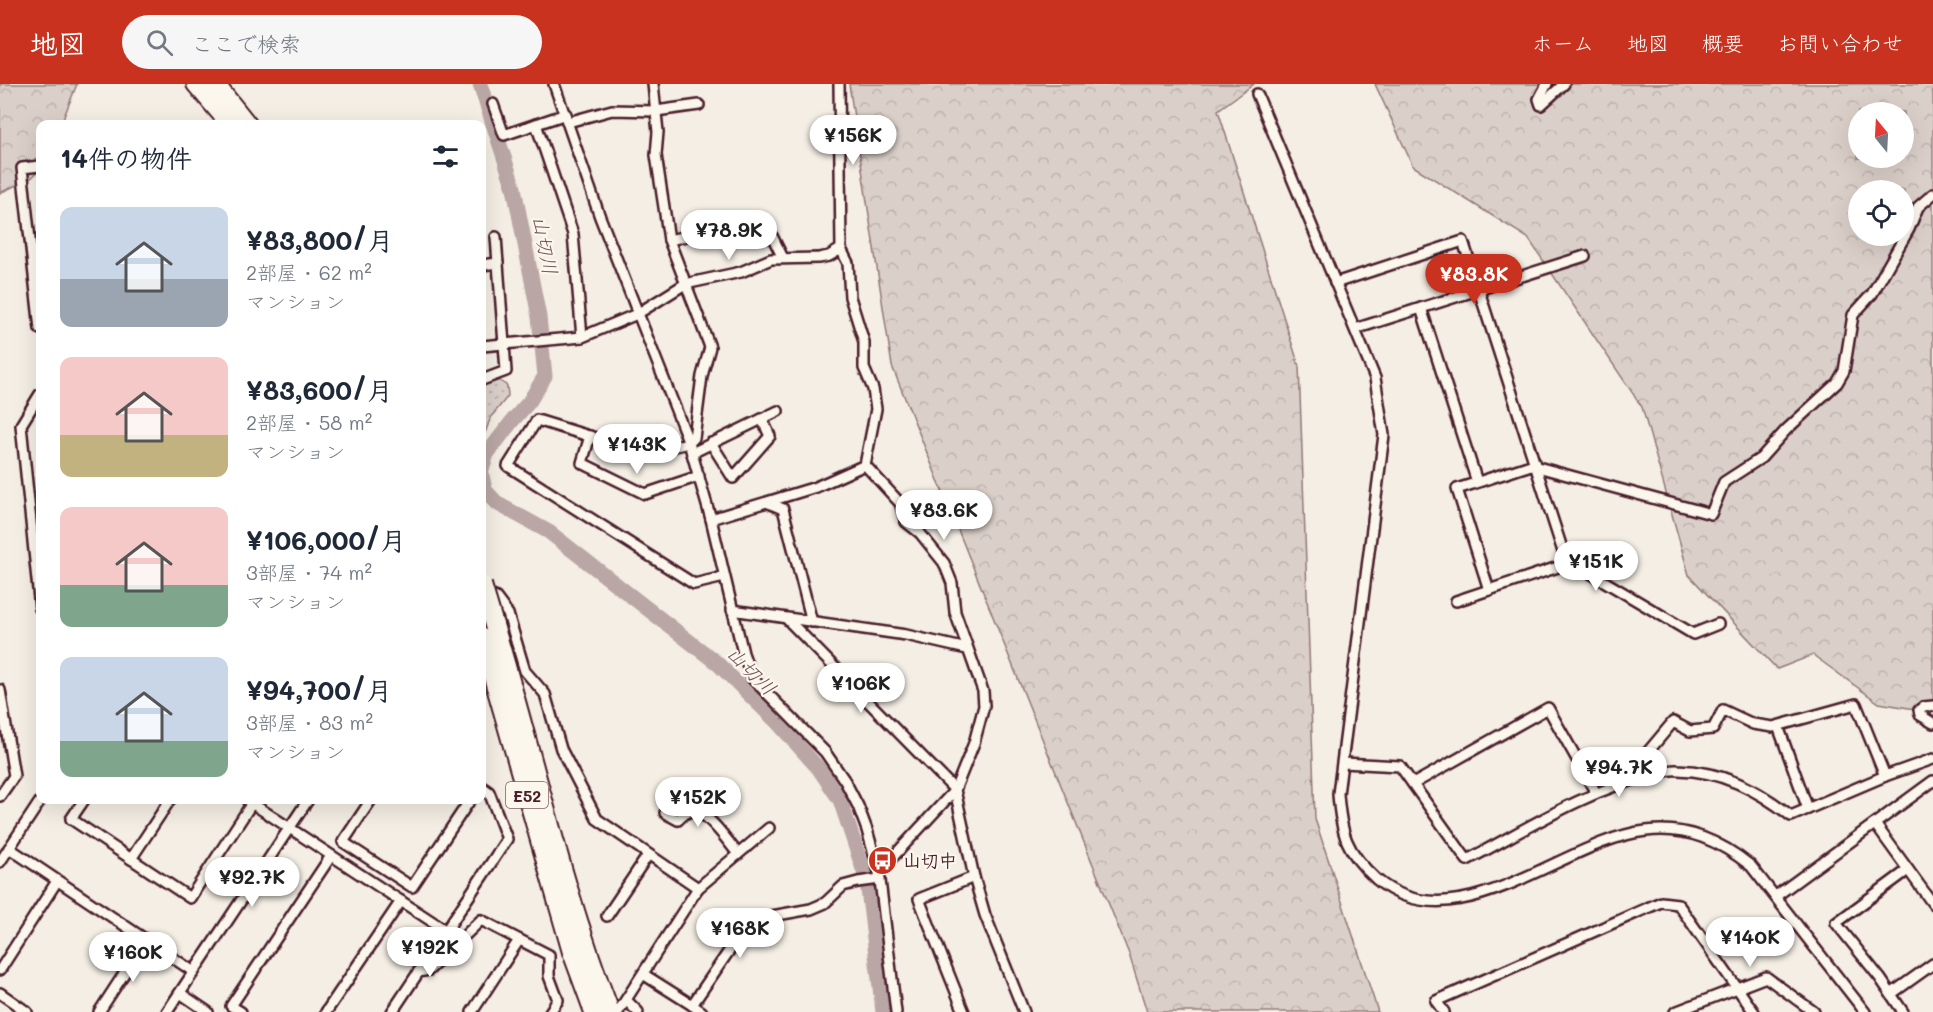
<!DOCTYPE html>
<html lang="ja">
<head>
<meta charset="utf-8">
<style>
  :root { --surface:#fff; --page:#f6f6f7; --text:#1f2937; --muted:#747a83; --accent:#c8321e }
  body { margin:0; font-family:Mali,"Klee One",sans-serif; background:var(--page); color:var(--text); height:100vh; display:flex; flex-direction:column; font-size:22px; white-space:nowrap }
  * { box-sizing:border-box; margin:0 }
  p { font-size:20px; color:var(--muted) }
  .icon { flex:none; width:33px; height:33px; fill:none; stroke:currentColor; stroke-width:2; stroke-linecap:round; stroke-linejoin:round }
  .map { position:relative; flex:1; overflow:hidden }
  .drawer { position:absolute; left:36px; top:36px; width:450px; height:684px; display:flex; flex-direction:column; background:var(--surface); border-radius:12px; box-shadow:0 6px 24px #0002 }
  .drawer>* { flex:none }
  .needle { width:39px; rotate:342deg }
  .controls { position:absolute; left:1848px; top:18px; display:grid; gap:12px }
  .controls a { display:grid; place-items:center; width:66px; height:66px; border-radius:50%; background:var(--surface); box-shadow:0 6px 24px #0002; font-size:30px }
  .price { position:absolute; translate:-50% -51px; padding:0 14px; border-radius:21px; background:#fff; color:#222; font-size:20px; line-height:39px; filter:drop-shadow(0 2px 3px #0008) }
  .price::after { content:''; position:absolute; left:50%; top:36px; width:18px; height:14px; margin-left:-9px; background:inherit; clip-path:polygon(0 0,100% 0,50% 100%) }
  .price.active { background:var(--accent); color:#fff }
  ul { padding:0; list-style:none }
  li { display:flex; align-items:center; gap:18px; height:150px; padding:0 24px }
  li span { display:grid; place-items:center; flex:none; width:168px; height:120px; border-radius:12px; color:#555 }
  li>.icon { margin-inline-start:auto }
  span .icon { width:72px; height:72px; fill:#fffc; stroke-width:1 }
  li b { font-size:26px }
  h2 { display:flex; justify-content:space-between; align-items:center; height:72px; padding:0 24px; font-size:26px }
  header { display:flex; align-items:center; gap:36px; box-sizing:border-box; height:84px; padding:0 30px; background:var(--accent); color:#fff }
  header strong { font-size:28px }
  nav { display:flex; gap:33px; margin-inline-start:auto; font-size:21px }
  .search { width:420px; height:54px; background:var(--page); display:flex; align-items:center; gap:15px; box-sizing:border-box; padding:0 21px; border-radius:33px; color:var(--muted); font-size:22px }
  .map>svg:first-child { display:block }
</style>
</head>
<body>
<header>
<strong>地図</strong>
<div class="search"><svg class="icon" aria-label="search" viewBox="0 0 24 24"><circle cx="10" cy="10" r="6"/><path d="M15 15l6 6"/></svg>ここで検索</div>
<nav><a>ホーム</a><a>地図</a><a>概要</a><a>お問い合わせ</a></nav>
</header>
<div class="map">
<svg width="1933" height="928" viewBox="0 0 1933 928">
  <defs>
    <pattern id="forest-crowns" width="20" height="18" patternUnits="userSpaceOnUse" patternTransform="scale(1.5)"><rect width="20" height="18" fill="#dbd0c9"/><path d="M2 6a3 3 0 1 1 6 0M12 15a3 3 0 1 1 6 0" fill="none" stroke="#bdb2ad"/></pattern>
    <pattern id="park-dots" width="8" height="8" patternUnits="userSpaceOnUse" patternTransform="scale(1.5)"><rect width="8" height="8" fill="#dbd0c9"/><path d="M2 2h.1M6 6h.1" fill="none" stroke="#bdb2ad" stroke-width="1.8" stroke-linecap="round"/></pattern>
  </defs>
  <rect width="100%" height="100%" fill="#f4eee4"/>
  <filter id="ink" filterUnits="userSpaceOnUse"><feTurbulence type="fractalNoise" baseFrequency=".0167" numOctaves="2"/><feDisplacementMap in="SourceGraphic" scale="12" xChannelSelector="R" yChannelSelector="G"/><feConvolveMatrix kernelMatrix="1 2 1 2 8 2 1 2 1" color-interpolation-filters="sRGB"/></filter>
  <g filter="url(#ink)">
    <!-- forest -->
    <g fill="url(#forest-crowns)" stroke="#92787a" stroke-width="1.5" fill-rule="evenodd">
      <path d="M0,0H77L61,40H40V86L31,94L0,109Z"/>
      <path d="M849,0H1254L1218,26L1299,282L1315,735L1378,928H1147L1129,870L892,282Z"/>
      <path d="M1375,0H1933V628L1879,619L1813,571L1777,585L1689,491L1642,323L1528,154L1413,82ZM1858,28H1904V74H1858ZM1858,106H1904V152H1858Z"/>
    </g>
    <!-- park -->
    <path fill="url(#park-dots)" stroke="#92787a" stroke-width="1.5" d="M496,294L507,302L508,312L491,333L482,357V300Z"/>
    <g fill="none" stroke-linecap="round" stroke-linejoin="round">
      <!-- river -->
      <g stroke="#baa7a5" stroke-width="15">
        <path d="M480,0L514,104L539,233L545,292L529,318L513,336L487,370L482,386"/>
        <path d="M482,391L485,406L498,420L549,448L717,579L778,639L819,685L840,716L867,797L883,928"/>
      </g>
      <defs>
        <g id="minor">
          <path d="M554,0L600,133L689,359L711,435L743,569L752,594L825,668L845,697L858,722L867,746L879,788L896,928"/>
          <path d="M653,0L658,48L656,71L669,156L710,263L702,292L694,354L689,359L644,369L537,336L508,382L694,500L724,493"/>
          <path d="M839,0L841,165L848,179L850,213L864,258V284L873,305L876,325L865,381"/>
          <path d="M1547,0L1539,15L1541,21L1564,0"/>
          <path d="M1257,10L1375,294L1384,351L1338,710C1341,749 1346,768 1376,795C1456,863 1563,756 1646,747C1687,742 1720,757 1751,782L1865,928"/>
          <path d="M493,20L504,51L566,30"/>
          <path d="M568,38L612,26L656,27L699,21"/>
          <path d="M536,40L573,150L582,253"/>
          <path d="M40,82L22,84L40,245"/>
          <path d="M669,156L713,146L770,148L783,174"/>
          <path d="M482,181L498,179"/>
          <path d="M1335,199L1463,157L1567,480"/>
          <path d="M1421,224L1477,398"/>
          <path d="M1355,245L1585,172"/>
          <path d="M482,262L582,253L637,230L685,200L741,188L771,175L819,174L829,172L841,165"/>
          <path d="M482,296L506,287L496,153"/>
          <path d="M40,310L21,341L40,525"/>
          <path d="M590,352L582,379L645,410L699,392"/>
          <path d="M711,359L733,394L770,352L762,335"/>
          <path d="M692,369L778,327"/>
          <path d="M865,381L900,419L906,438L920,449L944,479L952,499L955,528L983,607L984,622L974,659L955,706L879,788"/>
          <path d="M1534,382L1711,430L1724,398L1761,374L1786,346L1837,299L1844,287L1853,231L1872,210L1909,145L1918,123L1933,110"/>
          <path d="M769,419L783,425L812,538"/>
          <path d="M711,435L816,403L865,381"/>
          <path d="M1489,506L1457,405L1534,380"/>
          <path d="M485,508L496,514L508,530L525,587L545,610L561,665L597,735L698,804"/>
          <path d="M1456,517L1567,480H1575L1693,550L1718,540"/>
          <path d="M732,526L906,551L967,565"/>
          <path d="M787,535L955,706L974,793L985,831L1024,928"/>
          <path d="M0,606L14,692L0,712"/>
          <path d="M1933,622L1923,623L1919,626L1920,631L1933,639"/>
          <path d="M1778,642L1808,725"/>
          <path d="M1343,679L1400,682L1467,776C1527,745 1585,707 1651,691C1659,689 1669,685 1678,686C1721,687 1757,705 1791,732L1885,692L1933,675"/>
          <path d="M1651,691L1647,669L1673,638L1690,647L1713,645L1723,626L1753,640L1773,643L1856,620L1885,692"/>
          <path d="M1413,700L1548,624L1596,709"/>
          <path d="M84,716L71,735L190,814L252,719"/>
          <path d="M247,716L445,846"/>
          <path d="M371,716L343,758L412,803L470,716"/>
          <path d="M665,729L678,736C683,731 687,727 694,727C708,728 729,759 738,770"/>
          <path d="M1875,740L1933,820"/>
          <path d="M9,764L194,888"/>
          <path d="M131,775L170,716"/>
          <path d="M0,778L41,716"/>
          <path d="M1776,812L1933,697"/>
          <path d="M607,832L648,771"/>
          <path d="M0,886L57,797"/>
          <path d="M418,888L429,886L481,836L549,871V892L558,916L550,928"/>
          <path d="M643,890L692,921L744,845L766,833L811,825L825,819L843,802L858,798L880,795"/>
          <path d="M0,909L27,928"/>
          <path d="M180,909L208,928"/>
          <path d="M1891,910L1933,880"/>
          <path d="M626,916L638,928"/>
          <path d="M692,921L702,928"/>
          <path d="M99,928L146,856"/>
          <path d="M167,928L308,716"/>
          <path d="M241,928L231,922L331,772"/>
          <path d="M326,928L401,817"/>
          <path d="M392,928L507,755L489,708L482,703"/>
          <path d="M472,928L519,856"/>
          <path d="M618,928L698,804L769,744"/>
          <path d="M964,928L919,815L974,793"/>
          <path d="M1444,928L1436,917L1661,818L1678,820L1754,928"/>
          <path d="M1675,928L1766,893L1814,928"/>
          <path d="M1903,928L1880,894L1836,839L1908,786"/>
        </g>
        <g id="motorway">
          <path d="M196,0L230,40"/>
          <path d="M215,0L247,40"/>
          <path d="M494,541C533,670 561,802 610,928"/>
          <path d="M482,554L572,868L594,928"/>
        </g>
      </defs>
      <!-- minor casing -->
      <use href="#minor" stroke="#4a1f2b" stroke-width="14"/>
      <!-- motorway casing -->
      <use href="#motorway" stroke="#4a1f2b" stroke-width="22"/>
      <!-- minor -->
      <use href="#minor" stroke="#fbf7ec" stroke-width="9"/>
      <!-- motorway -->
      <use href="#motorway" stroke="#fbf7ec" stroke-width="18"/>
      <defs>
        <path id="motorway-bridge" d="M482,501L494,541"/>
      </defs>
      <!-- motorway-bridge casing -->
      <use href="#motorway-bridge" stroke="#4a1f2b" stroke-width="22" stroke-linecap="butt"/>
      <!-- motorway-bridge -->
      <use href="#motorway-bridge" stroke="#fbf7ec" stroke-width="18"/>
    </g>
  </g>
  <!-- icons -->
  <defs>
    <symbol id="bus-disc" viewBox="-11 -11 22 22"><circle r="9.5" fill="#c8321e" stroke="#fbf7ec"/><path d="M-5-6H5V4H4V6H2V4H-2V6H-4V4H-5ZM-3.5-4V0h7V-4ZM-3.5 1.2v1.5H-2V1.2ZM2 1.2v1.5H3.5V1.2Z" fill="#fff"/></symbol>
  </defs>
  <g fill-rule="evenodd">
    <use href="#bus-disc" x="866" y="760" width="33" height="33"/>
  </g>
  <g text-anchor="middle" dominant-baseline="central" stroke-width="4.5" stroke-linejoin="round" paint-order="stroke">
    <!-- shield labels -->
    <rect fill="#fbf7ec" stroke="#7f6065" stroke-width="1.5" x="506" y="698" width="42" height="26" rx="4.5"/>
    <g font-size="16" font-weight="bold" fill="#4a1f2b">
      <text x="527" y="711">E52</text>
    </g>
    <!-- poi labels -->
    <g font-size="18" font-weight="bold" fill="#4a1f2b" stroke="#fbf7ec" text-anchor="start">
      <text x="903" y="776">山切中</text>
    </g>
    <!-- water labels -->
    <g font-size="20" font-style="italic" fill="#714f56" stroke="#fbf7ec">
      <text transform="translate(546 161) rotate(79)">山切川</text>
      <text transform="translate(752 586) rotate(45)">山切川</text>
    </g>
  </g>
</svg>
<div class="controls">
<a><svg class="needle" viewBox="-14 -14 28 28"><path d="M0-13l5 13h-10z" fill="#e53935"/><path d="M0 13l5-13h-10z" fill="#747a83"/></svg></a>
<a><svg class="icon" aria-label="locate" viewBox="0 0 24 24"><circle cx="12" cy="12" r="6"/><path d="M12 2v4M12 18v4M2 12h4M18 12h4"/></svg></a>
</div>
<b class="price" style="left:853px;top:82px">¥156K</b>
<b class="price" style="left:729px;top:177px">¥78.9K</b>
<b class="price active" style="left:1474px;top:221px">¥83.8K</b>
<b class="price" style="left:637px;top:391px">¥143K</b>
<b class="price" style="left:944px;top:457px">¥83.6K</b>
<b class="price" style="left:1596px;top:508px">¥151K</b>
<b class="price" style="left:861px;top:630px">¥106K</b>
<b class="price" style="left:1619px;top:714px">¥94.7K</b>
<b class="price" style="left:698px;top:744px">¥152K</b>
<b class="price" style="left:252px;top:824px">¥92.7K</b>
<b class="price" style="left:740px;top:875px">¥168K</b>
<b class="price" style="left:1750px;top:884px">¥140K</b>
<b class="price" style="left:430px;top:894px">¥192K</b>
<b class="price" style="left:133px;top:899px">¥160K</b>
<section class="drawer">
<h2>14件の物件<svg class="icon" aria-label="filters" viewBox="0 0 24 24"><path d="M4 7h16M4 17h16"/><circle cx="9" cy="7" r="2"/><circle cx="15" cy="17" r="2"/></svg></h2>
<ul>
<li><span style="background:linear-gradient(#c9d6e8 60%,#9aa5b1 0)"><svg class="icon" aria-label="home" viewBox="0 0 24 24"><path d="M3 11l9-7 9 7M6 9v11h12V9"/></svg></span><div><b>¥83,800/月</b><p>2部屋 · 62 m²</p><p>マンション</p></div></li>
<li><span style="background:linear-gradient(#f6c9c9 65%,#c2b280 0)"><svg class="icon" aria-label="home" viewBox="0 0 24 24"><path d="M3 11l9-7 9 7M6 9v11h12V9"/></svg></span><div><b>¥83,600/月</b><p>2部屋 · 58 m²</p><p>マンション</p></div></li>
<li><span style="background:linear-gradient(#f6c9c9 65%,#7fa58c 0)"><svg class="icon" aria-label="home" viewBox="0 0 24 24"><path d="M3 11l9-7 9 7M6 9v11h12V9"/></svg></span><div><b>¥106,000/月</b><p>3部屋 · 74 m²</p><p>マンション</p></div></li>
<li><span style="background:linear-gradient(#c9d6e8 70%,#7fa58c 0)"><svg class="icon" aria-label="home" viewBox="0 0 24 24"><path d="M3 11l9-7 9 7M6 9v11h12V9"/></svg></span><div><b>¥94,700/月</b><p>3部屋 · 83 m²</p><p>マンション</p></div></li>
</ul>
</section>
</div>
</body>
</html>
